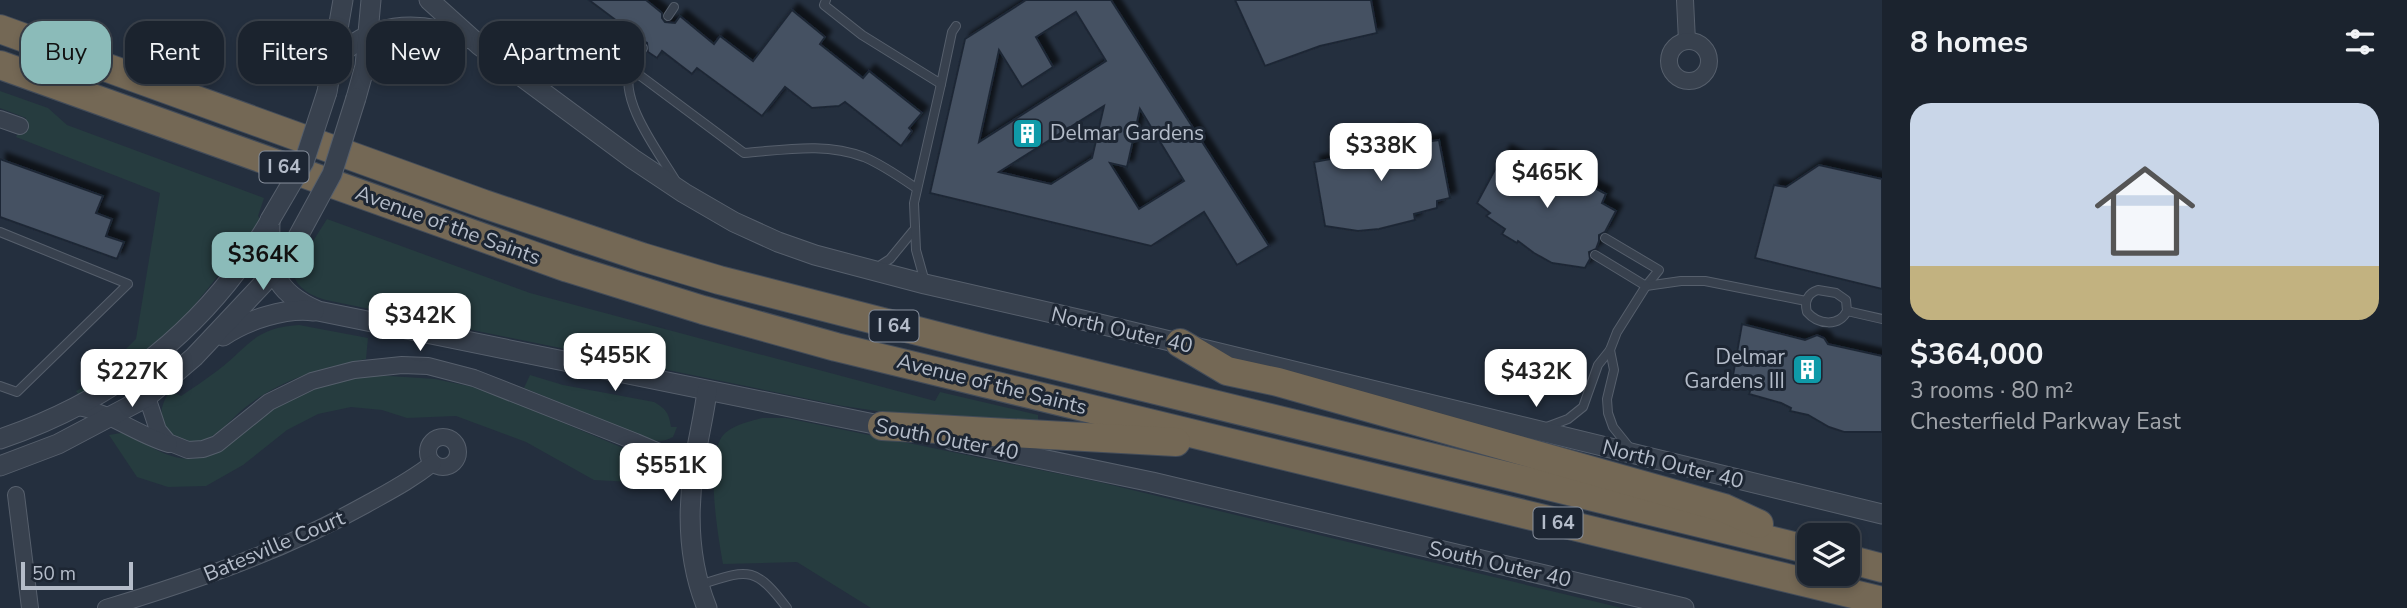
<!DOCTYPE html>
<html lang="en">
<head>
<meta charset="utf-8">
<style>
  :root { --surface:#1b232e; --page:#242b36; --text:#f1f3f6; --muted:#a0a4aa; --line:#39404a; --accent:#8bbbb9 }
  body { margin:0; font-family:"Nunito Sans",sans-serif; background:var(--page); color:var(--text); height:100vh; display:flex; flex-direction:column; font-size:26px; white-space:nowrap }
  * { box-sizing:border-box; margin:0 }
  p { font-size:23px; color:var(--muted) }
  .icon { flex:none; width:38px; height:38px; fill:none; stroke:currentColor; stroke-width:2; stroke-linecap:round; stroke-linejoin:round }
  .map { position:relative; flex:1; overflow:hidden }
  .side { display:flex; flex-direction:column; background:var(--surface); width:525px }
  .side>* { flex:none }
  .banner { position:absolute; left:21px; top:21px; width:665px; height:63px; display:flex; gap:14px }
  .fabs { position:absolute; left:1797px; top:523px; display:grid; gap:14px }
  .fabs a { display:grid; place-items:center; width:63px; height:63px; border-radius:14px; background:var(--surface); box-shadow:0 4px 10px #0003,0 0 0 2px var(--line); font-size:35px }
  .scale { position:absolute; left:21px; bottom:18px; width:112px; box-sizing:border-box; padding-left:7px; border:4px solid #b4bcc9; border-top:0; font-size:19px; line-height:24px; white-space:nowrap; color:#b4bcc9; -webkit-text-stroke:5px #1d2633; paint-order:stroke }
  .price { position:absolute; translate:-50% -60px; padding:0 16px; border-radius:14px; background:#fff; color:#222; font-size:23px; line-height:46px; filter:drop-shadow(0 2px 4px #0008) }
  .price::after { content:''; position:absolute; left:50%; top:42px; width:21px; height:16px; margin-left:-10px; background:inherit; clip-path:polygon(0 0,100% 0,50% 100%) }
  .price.selected { background:var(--accent); color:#111 }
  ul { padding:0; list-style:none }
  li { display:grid; align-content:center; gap:14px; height:371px; padding:0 28px }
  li+li { border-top:2px solid var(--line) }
  li span { display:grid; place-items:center; height:217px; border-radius:21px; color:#555 }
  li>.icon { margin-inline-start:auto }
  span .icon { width:126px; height:126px; fill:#fffc; stroke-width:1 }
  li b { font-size:30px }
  h2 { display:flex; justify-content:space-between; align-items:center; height:84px; padding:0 28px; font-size:30px }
  .tag { padding:0 24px; border-radius:21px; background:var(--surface); box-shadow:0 4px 10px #0003,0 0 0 2px var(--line); font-size:24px; line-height:63px }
  .tag.selected { background:var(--accent); color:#111 }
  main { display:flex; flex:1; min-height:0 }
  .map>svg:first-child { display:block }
</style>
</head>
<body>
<main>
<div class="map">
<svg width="1882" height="608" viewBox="0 0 1882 608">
  <defs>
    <filter id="shadow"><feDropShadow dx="6" dy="-6" stdDeviation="2" flood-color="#0009"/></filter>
  </defs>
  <rect width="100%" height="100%" fill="#242f3e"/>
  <!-- green -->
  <g fill="#263c3f">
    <path d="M0,91L48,108L67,125L264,198L258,216L262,221L185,317L143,358L80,397L76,391L92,383L136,339L160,193L16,137L26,118L0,108Z"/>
    <path d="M327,219L530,293L935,401L940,392L1038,415V426L911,416L843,406L326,300C312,296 297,289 293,273Z"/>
    <path d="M299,325L368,338L366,359C324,367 282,379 247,406C232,417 219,437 200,441C189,444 179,438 169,434C159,418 159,407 170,391L181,396C193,388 205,380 217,371C250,346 253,328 299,325Z"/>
    <path d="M374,375L435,379L483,389L661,464L669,473V484L594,480L526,442L456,416L407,418L382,410L351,407L318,414L287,430L243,465L206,486L168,487L137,477L109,435L127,432C148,445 170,462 196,458C222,454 243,429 264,415C297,392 334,379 374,375Z"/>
    <path d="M530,375L563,385L654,402C666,409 669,413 671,427H677L673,437C663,442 657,442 647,438L524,388Z"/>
    <path d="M762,418H786L1099,482L1622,608H871L797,562L723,564C718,536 706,465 720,440C727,426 748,422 762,418Z"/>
  </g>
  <!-- building -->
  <g fill="#455162" stroke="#1f2835" stroke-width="2" fill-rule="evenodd" filter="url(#shadow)">
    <path d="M589,0H646L662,13V18L665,22L675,23L680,16L714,44L720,36L753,61L792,10L825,37L820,44L863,78L869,71L922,113L909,128L912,131L901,146L845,102L839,106L812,108L785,87L762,116L697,68L692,74L662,51L657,58L648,52L647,43L643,41L638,44L622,30L625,27Z"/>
    <path d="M1026,0H1111L1269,246L1237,265L1204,212L1151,246L930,193L965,39ZM1076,12L1106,61L979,142L999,50L1022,87L1053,67L1036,37ZM1104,106L1092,158L1051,184L999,172ZM1140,109L1184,181L1139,209L1110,163L1127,167Z"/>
    <path d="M1235,0H1371L1377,33L1320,46L1265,66Z"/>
    <path d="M1394,131L1405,133L1412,144L1439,140L1450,198L1437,201V208L1414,214L1415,220L1379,229L1358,231L1325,226L1314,162L1331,159L1330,149L1384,139Z"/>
    <path d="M1505,151L1531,165L1540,156L1550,157L1556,163L1557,168L1606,194L1602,203L1616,211L1605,232L1599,235V241L1596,249L1589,252L1590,259L1585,268L1552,263L1534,253L1518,241L1517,243L1502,234L1505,229L1486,216L1490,213L1477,203Z"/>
    <path d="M0,159L103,196L96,213L112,219L106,236L124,242L117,259L0,217Z"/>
    <path d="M1819,165L1882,179V289L1755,258L1774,185L1786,187Z"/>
    <path d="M1742,324L1805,340L1817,335L1824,338L1828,344L1882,356V432H1844L1829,427L1808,415L1790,411L1791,408L1781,403L1749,394L1752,386L1732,381Z"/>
  </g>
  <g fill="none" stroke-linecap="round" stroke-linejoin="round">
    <defs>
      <g id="service">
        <path d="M826,0L824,5L862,35L941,84L952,32L956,26"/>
        <path d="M668,16L674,7"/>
        <path d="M643,48C639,54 634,60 631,67C617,100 661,155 677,183"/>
        <path d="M506,59C550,68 586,84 630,68"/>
        <path d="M630,68L744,153C784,150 825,142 864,157C883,165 900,177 916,188"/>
        <path d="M0,232L128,284L17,392L0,386"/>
        <path d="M1605,238L1659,270L1646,286"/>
        <path d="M876,268L890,259L913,231"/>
        <path d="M925,282L916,250L914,203L941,84"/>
        <path d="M1646,286L1681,281H1705L1806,301"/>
        <path d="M1818,290L1836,293L1846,300L1847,311C1839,327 1818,325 1807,312C1804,301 1808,293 1818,290Z"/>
        <path d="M1847,311L1882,319"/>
        <path d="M1610,350L1614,370L1607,399L1608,413L1613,427L1629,447"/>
        <path d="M1544,428L1568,419L1583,407L1598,365L1610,350L1617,332L1646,286L1595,255"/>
        <path d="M699,585C747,570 754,564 787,608"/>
      </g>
      <g id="minor">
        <path d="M1685,0L1687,41"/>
        <circle cx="1689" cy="61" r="20"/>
        <path d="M0,119L20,126"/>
        <path d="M147,397L158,430L168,442L188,450L203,449L217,444L269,402L312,381L354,370L402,365L428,366L474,378L636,442L694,467"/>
        <path d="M78,407C110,412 137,435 169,444"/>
        <circle cx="443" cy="452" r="15"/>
        <path d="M16,495L30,608"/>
        <path d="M106,608C198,580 280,552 365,505C390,491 410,481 433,463"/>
      </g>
      <g id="tertiary">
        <path d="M429,0L479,45L633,159L684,193L734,222L778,242L815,255L925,284L1104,325L1882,514"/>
        <path d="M332,63C368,22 418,19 465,39"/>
        <path d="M327,92L343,0"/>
        <path d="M356,98L365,66L371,0"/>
        <path d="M270,220C269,267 271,291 318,311L894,428"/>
        <path d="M223,336C247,320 286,307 314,311"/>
        <path d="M0,439C116,400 208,327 270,221"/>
        <path d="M951,440L1152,482L1684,608"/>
        <path d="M0,466L58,444L147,397L194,357L273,273L295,242"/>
        <path d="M707,608C689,564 687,514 694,467C697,442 704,417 707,391"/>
      </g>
      <g id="motorway">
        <path d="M0,29L484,204L642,257L719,280L988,349L1810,550"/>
        <path d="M0,65L568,268L703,310L836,347L1882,601"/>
        <path d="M1180,343L1227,371L1278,382L1724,508L1759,524"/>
        <path d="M882,426L1176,442"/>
        <path d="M1848,559L1882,568"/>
      </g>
    </defs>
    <!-- service casing -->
    <use href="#service" stroke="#565f6c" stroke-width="10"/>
    <!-- minor casing -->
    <use href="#minor" stroke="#565f6c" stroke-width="18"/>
    <!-- tertiary casing -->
    <use href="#tertiary" stroke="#565f6c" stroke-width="21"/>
    <!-- motorway casing -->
    <use href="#motorway" stroke="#434c59" stroke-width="30"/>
    <!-- service -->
    <use href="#service" stroke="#38414e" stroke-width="8"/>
    <!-- minor -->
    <use href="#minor" stroke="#38414e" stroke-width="16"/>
    <!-- tertiary -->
    <use href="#tertiary" stroke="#38414e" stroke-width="19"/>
    <!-- motorway -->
    <use href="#motorway" stroke="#746855" stroke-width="28"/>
    <defs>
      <g id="tertiary-bridge">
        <path d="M270,220L304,162L327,92"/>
        <path d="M295,242L332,174L356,98"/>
      </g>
    </defs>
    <!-- tertiary-bridge casing -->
    <use href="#tertiary-bridge" stroke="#565f6c" stroke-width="21" stroke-linecap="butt"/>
    <!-- tertiary-bridge -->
    <use href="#tertiary-bridge" stroke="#38414e" stroke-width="19"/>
  </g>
  <!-- icons -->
  <defs>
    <symbol id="building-square" viewBox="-11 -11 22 22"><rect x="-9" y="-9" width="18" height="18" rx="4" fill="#0f9aa8" stroke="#1d2633"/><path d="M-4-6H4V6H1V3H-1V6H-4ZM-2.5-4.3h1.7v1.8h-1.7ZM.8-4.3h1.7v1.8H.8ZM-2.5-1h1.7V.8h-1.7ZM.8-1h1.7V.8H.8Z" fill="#fff"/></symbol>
  </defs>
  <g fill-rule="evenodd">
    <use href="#building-square" x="1010" y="116" width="35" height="35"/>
    <use href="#building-square" x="1790" y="352" width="35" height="35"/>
  </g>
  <g text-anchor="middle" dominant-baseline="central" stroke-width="6" stroke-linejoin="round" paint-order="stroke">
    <!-- shield labels -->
    <g fill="#1d2633" stroke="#878f9c" stroke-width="2">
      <rect x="259.5" y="151.5" width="49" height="31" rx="5"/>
      <rect x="869.5" y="310.5" width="49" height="31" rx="5"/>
      <rect x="1533.5" y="507.5" width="49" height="31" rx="5"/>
    </g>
    <g font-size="19" font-weight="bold" fill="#b4bcc9">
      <text x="284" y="167">I 64</text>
      <text x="894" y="326">I 64</text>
      <text x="1558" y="523">I 64</text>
    </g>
    <!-- poi labels -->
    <g font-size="21" fill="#b4bcc9" stroke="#1d2633" text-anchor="start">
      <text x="1050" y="133">Delmar Gardens</text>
      <text x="1785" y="357" text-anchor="end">Delmar<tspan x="1785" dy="24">Gardens III</tspan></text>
    </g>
    <!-- street labels -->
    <g font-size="21" fill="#b4bcc9" stroke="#1d2633">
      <text transform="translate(448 225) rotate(20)">Avenue of the Saints</text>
      <text transform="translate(1122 330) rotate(13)">North Outer 40</text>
      <text transform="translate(992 384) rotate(14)">Avenue of the Saints</text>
      <text transform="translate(947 439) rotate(11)">South Outer 40</text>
      <text transform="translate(1673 464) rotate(14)">North Outer 40</text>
      <text transform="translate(274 546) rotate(-23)">Batesville Court</text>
      <text transform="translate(1500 564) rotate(13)">South Outer 40</text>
    </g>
  </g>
</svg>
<div class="fabs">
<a><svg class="icon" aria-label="layers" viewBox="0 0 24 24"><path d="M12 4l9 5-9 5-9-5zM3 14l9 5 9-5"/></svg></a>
</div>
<div class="scale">50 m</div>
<b class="price" style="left:1381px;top:183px">$338K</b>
<b class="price" style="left:1547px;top:210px">$465K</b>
<b class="price selected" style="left:263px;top:292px">$364K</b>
<b class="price" style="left:420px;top:353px">$342K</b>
<b class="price" style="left:615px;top:393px">$455K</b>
<b class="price" style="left:132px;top:409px">$227K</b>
<b class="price" style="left:1536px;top:409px">$432K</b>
<b class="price" style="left:671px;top:503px">$551K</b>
<div class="banner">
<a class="tag selected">Buy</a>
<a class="tag">Rent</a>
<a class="tag">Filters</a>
<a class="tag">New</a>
<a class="tag">Apartment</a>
</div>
</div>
<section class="side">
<h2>8 homes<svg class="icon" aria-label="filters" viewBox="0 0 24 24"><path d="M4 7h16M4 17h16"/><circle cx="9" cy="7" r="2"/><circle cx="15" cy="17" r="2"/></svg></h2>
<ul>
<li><span style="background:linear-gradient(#c9d6e8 75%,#c2b280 0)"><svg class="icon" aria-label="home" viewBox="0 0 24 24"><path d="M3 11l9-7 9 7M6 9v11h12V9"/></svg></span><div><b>$364,000</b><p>3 rooms · 80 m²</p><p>Chesterfield Parkway East</p></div></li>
</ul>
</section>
</main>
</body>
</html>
